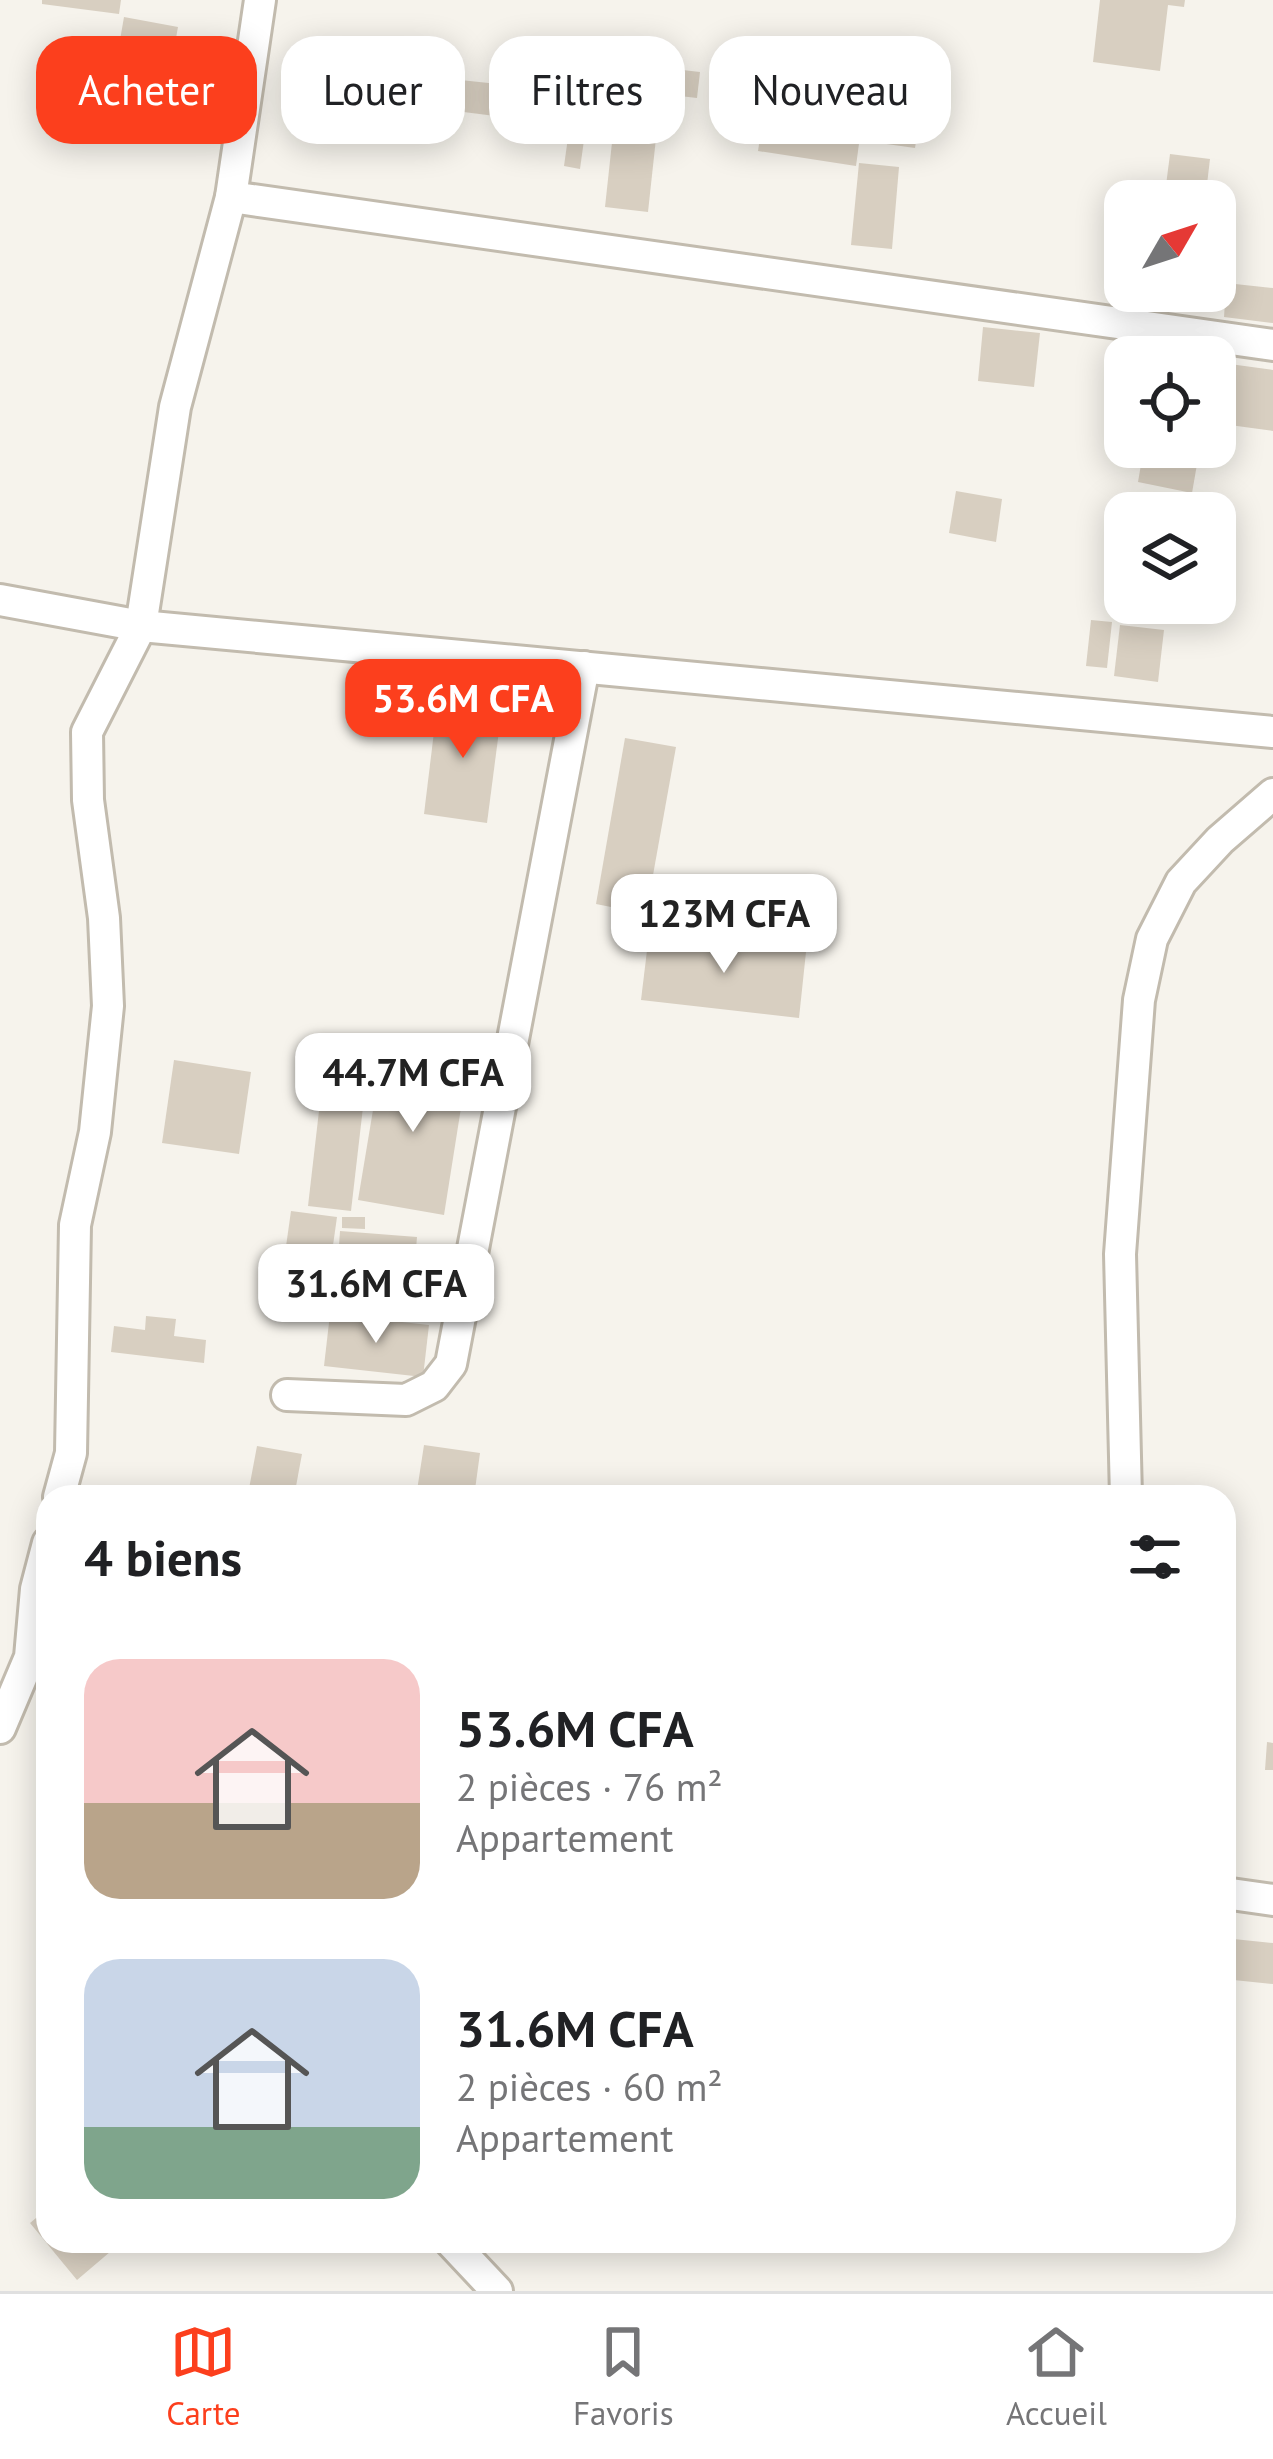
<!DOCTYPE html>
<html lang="fr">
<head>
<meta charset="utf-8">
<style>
  :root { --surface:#fff; --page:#f6f6f6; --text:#202124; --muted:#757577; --line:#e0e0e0; --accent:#fc3f1d }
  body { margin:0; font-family:"PT Sans",sans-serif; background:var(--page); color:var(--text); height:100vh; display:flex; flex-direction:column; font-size:45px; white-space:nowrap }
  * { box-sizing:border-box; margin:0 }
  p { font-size:39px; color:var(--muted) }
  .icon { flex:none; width:66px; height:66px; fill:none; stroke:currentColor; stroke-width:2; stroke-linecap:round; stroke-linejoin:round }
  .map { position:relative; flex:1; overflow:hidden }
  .panel { position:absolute; left:36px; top:1485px; width:1200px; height:768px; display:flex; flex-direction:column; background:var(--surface); border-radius:36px; box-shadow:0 6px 30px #0003 }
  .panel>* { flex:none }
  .hud { position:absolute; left:36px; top:36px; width:1203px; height:108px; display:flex; gap:24px }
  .needle { width:78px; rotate:51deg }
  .controls { position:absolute; left:1104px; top:180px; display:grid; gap:24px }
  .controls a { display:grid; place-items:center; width:132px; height:132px; border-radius:24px; background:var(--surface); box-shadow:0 6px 30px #0003; font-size:60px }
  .price { position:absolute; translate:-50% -102px; padding:0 27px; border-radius:24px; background:#fff; color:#222; font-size:39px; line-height:78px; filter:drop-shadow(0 3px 6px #0008) }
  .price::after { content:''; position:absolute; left:50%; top:72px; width:36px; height:27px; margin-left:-18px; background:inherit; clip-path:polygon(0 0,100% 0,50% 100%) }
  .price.active { background:var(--accent); color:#fff }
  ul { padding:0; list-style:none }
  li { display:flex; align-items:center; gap:36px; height:300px; padding:0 48px }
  li span { display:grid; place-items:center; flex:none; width:336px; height:240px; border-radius:36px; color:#555 }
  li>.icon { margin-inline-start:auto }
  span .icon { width:144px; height:144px; fill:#fffc; stroke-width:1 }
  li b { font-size:51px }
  h2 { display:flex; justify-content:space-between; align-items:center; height:144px; padding:0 48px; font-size:51px }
  .pill { padding:0 42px; border-radius:36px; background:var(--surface); box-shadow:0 6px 30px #0003; font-size:42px; line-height:108px }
  .pill.active { background:var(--accent); color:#fff }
  .dock { display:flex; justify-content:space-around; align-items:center; height:168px; border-top:3px solid var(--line); background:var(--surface); font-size:33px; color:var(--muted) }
  .dock a { display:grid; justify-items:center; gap:6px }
  .dock .active { color:var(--accent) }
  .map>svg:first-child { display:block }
</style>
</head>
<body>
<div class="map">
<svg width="1273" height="2291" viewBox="0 0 1273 2291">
  <rect width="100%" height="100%" fill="#f6f3ec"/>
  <!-- building -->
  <g fill="#d8cfc1">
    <path d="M42,0H121L119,14L42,4Z"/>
    <path d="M1100,0H1185L1184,7L1168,5L1160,71L1093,62Z"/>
    <path d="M124,17L178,27L159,131L106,121Z"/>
    <path d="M545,54L602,64L596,106L538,96Z"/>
    <path d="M622,63L700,72L697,98L619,89Z"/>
    <path d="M451,79L498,84L495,116L448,110Z"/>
    <path d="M767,91L864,106L856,166L758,151Z"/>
    <path d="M872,98L922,105L915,148L865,141Z"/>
    <path d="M572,109L588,111L580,169L564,166Z"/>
    <path d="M614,124L657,129L648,212L605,207Z"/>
    <path d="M1170,154L1210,159L1205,201H1164Z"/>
    <path d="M859,163L899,167L892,249L851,245Z"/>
    <path d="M1226,283L1273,288V323L1224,317Z"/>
    <path d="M983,327L1040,333L1034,387L978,381Z"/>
    <path d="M1215,362L1273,370V431L1215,423Z"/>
    <path d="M1144,447H1200L1192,493L1138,482Z"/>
    <path d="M956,491L1002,499L996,542L949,533Z"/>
    <path d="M1091,620L1112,622L1107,668L1086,666Z"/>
    <path d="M1120,625L1164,630L1158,682L1114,676Z"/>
    <path d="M438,699L502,708L487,823L424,814Z"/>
    <path d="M625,738L676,747L646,914L596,904Z"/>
    <path d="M649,934L806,952L799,1018L641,1000Z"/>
    <path d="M382,1056L467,1070L444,1215L358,1200Z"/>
    <path d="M325,1059L368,1064L351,1211L308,1206Z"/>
    <path d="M174,1060L251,1072L239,1154L162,1143Z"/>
    <path d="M291,1211L337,1217L323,1316L277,1310Z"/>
    <path d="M342,1217H365V1229L342,1228Z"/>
    <path d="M340,1231L417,1237L411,1310L335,1304Z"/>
    <path d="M330,1314L429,1325L423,1377L324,1366Z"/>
    <path d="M146,1316L176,1319L174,1336L206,1340L204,1363L111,1352L114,1326L145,1330Z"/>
    <path d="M424,1445L480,1453L474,1497H416Z"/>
    <path d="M257,1446L302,1454L294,1497L248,1494Z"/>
    <path d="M1267,1742L1273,1743V1770H1265Z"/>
    <path d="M1224,1938L1273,1943V1984L1224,1979Z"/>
    <path d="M48,2208V2241H112L117,2246L77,2280L30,2223Z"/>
  </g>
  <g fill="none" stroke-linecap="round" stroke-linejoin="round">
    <defs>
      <g id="minor">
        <path d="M231,197L1273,345"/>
        <path d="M0,600L141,626L1273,732"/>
        <path d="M287,1395L406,1400L434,1386L451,1364L584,667"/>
        <path d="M59,1497L71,1453L75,1225L95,1132L108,1006L104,918L88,800L87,732L141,626L175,407L231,197L260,0"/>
        <path d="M1126,1497L1120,1254L1139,1000L1152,939L1181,882L1220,840L1273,794"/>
        <path d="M0,1728L30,1657L36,1589L48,1543"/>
        <path d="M1224,1893L1273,1900"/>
        <path d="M450,2241L497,2291"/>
      </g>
    </defs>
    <!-- minor casing -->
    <use href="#minor" stroke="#c2bbae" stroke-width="36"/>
    <!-- minor -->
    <use href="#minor" stroke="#fff" stroke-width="30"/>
  </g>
</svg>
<div class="controls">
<a><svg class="needle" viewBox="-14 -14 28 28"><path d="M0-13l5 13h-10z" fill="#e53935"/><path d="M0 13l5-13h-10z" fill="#757577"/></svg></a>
<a><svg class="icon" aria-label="locate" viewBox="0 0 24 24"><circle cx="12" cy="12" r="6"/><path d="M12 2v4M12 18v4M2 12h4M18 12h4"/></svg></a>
<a><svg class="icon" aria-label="layers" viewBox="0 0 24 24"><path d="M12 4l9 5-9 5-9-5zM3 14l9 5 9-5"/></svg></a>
</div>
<b class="price active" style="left:463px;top:761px">53.6M CFA</b>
<b class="price" style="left:724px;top:976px">123M CFA</b>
<b class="price" style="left:413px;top:1135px">44.7M CFA</b>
<b class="price" style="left:376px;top:1346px">31.6M CFA</b>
<div class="hud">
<a class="pill active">Acheter</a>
<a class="pill">Louer</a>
<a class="pill">Filtres</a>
<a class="pill">Nouveau</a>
</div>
<section class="panel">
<h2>4 biens<svg class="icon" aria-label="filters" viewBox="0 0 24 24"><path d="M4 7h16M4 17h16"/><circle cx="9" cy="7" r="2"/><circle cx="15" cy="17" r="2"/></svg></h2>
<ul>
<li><span style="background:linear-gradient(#f6c9c9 60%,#b9a48a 0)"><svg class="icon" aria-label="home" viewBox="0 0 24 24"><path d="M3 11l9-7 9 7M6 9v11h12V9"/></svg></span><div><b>53.6M CFA</b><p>2 pièces · 76 m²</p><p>Appartement</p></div></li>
<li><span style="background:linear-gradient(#c9d6e8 70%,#7fa58c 0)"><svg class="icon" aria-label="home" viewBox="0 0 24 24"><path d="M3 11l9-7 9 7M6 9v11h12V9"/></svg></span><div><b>31.6M CFA</b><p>2 pièces · 60 m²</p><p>Appartement</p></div></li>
</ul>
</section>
</div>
<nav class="dock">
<a class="active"><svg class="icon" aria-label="map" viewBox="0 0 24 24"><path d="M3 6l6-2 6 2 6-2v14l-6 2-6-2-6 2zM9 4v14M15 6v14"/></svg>Carte</a>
<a><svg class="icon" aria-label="saved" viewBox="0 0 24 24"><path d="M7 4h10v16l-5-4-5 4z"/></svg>Favoris</a>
<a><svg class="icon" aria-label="home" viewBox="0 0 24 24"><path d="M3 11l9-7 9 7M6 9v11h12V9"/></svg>Accueil</a>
</nav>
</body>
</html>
